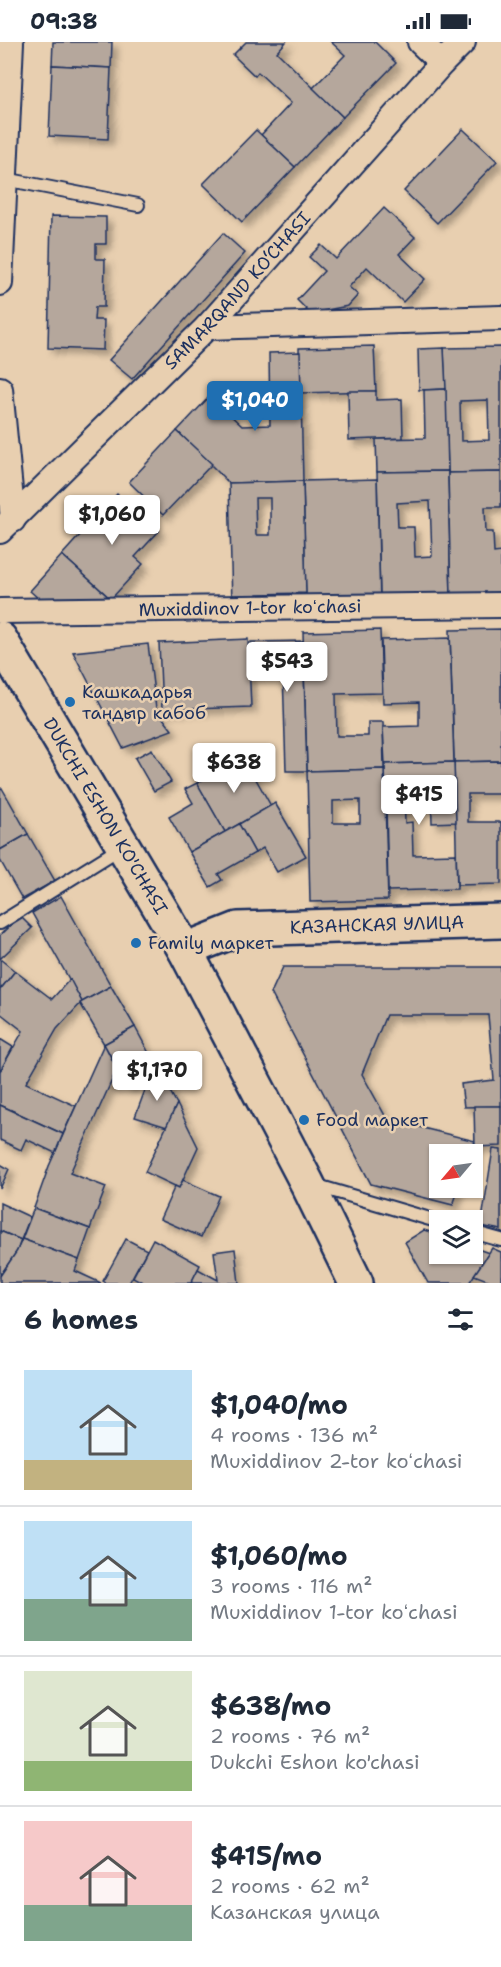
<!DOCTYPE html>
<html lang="en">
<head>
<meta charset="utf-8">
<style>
  :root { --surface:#fff; --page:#f2f2f3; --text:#1f2937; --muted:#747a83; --line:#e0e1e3; --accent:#1f6fb2 }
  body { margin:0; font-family:"Shantell Sans",sans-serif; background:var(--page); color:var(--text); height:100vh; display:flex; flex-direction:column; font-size:22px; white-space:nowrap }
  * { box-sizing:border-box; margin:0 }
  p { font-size:20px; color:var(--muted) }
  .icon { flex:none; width:33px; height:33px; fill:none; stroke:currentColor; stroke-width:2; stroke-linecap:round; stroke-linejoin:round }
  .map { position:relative; height:1241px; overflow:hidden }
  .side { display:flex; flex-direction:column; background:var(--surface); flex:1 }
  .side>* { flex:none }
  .needle { width:39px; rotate:241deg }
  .buttons { position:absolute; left:429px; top:1102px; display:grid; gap:12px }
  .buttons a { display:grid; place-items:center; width:54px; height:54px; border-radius:0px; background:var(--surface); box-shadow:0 2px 4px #0004; font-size:30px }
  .price { position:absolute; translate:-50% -51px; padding:0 14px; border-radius:6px; background:#fff; color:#222; font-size:20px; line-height:39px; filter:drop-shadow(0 2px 3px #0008) }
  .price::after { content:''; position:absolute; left:50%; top:36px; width:18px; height:14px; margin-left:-9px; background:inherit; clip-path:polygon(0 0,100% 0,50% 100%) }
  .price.active { background:var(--accent); color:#fff }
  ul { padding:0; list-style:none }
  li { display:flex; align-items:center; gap:18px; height:150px; padding:0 24px }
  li+li { border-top:2px solid var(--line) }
  li span { display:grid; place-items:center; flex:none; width:168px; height:120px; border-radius:0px; color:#555 }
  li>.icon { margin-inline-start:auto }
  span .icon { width:72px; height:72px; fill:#fffc; stroke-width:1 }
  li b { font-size:26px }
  h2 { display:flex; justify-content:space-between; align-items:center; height:72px; padding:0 24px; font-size:26px }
  .status { display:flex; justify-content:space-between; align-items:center; height:42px; padding:0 30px; background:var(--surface); direction:ltr }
  .status svg { height:16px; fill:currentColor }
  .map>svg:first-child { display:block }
</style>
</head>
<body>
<div class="status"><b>09:38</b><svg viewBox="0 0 49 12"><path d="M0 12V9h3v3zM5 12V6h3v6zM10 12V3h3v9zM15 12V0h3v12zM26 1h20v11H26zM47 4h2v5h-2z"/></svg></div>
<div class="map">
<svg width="501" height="1241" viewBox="0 0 501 1241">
  <defs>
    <filter id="shadow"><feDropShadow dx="5.5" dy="5.5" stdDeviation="3" flood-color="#0004"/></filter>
  </defs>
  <rect width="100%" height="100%" fill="#e8cfb0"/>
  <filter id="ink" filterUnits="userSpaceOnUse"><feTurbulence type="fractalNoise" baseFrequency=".0167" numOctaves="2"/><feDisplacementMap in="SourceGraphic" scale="12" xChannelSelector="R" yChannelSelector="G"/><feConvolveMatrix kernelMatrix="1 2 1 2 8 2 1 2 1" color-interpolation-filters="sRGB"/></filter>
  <g filter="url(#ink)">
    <!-- building -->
    <g fill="#b5a79c" stroke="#1b2f5e" stroke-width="1.5" fill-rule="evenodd" filter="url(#shadow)">
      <path d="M53,0H112L111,26L52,23Z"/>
      <path d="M246,0H286L277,10L343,75L295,125L261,93L291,61L258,30L255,34L233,13Z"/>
      <path d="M331,0H375L396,21L343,75L313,46L345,13Z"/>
      <path d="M52,23L111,26L108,97L49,94Z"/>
      <path d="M463,87L497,119L437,181L404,149Z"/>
      <path d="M256,88L295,125L242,180L203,142Z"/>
      <path d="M384,166L415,195L399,212L425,237L403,260L367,225L349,245L358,253L348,264L310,271L297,258L324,229L309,215L321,203L336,217Z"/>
      <path d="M51,174L106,175V202H96V217H105L104,265H95L94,278H104L103,308L48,306Z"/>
      <path d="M223,191L245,211L132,337L109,318Z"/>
      <path d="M374,304L376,349L300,351L299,306Z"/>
      <path d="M501,305V430L448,431L444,306ZM488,358L489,398L461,399L460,359Z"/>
      <path d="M444,306L446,347L419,348L418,307Z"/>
      <path d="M300,310L303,439L229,441L177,389L210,354L242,384L270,383L269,311Z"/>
      <path d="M446,347L448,429L377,430L376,397L425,396L424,348Z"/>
      <path d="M348,349H376V358L402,357L403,396L349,398Z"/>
      <path d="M177,389L212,422L163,473L129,440Z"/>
      <path d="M448,429L451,555L380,557L377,430ZM430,459L432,514L415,515L414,485H398L397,461Z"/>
      <path d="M501,430V465H485L486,490H493L494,511L501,510V554L451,555L448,431Z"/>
      <path d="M377,437L380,561L306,563L303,439Z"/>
      <path d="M303,439L306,551L257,552V562L232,563L229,441ZM255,456H270V493H256Z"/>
      <path d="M117,452L159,489L135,515L143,522L111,557L62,513Z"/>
      <path d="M62,513L114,560L46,563L30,549Z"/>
      <path d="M501,587V719L454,720L450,588Z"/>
      <path d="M380,588L382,651L336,652L337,694H368V680H383L384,727L307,729L303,590Z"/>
      <path d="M450,596L454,720L385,722L383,685L419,684V660L383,661L381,598Z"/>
      <path d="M248,597L251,665L162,668L159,601Z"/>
      <path d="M303,599L307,729H286L283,630L252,631L251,600Z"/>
      <path d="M148,602L156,667L172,688L123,706L73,610Z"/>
      <path d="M152,707L171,740L154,749L135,716Z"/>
      <path d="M243,714L271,764L225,790L197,741Z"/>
      <path d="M501,719V752H468V780H501V842L457,843L454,720Z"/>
      <path d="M454,720L456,780L432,781L431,751L404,752L405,781L412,780L413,813L456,812L457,847L388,849L385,722Z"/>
      <path d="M384,727L388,858L310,860L307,729ZM360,758V781H333V759Z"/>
      <path d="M197,741L225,790L189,810L169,775L193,761L185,747Z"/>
      <path d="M2,746L28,792L0,808V747Z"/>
      <path d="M275,761L306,814L277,830L263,806L255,811L239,782Z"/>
      <path d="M239,782L255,811L218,832L222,838L210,845L189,810Z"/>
      <path d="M28,792L55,839L22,857L0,818V808Z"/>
      <path d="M61,854L111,944L82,960L32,871Z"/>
      <path d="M20,874L32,886L0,917L15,929L0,948V893Z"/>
      <path d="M283,925H501V1064L464,1065L461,1042L494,1038L488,973H386L362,1032L387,1077L475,1099L470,1113H440V1146H459L453,1163L371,1142L271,951Z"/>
      <path d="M15,929L52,957L70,937L82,960L57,987L26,1041L76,1064L63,1092L0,1063V1029L23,989L0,971V948Z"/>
      <path d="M111,944L135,985L104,1002L80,961Z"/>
      <path d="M135,985L158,1028L128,1045L104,1002Z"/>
      <path d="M0,997L13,1005L0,1029Z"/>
      <path d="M104,1002L117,1027L70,1131L106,1145L90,1187L34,1166L49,1124Z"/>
      <path d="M158,1028L177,1062L167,1085L135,1075L151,1032Z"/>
      <path d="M177,1062L198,1105L179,1146L145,1130Z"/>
      <path d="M0,1063L63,1092L55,1111L26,1097L21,1108L0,1098Z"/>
      <path d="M474,1064H501V1104L475,1105Z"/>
      <path d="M493,1107L501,1108V1188L481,1184Z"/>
      <path d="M0,1122L9,1127L0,1147Z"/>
      <path d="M183,1138L219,1154L201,1195L160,1177L175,1144L179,1146Z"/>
      <path d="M0,1161L30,1175L21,1198L0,1189Z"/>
      <path d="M34,1166L90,1187L79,1218L22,1197Z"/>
      <path d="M424,1188L440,1193V1212H472V1205L489,1211L469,1241H428L405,1200Z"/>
      <path d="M0,1189L21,1198L17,1209L0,1234Z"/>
      <path d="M22,1197L79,1218L75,1229L101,1241H0V1234L17,1209Z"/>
      <path d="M126,1197L147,1208L129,1241H106L103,1239Z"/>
      <path d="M153,1197L200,1223L191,1241H144L133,1235Z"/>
      <path d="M492,1206L501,1210V1241H495L474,1233Z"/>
      <path d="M235,1207L239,1241H191L198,1227L218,1238L214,1210Z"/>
    </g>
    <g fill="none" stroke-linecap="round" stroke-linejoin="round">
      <defs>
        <g id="lane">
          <path d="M5,137L138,163"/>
          <path d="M0,881L122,805"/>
          <path d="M314,1143L440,1180"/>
          <path d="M472,1190L501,1198"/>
        </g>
        <g id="street">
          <path d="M420,0L442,21"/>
          <path d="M0,241L11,0"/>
          <path d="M207,285L501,276"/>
          <path d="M0,347L13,478"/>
          <path id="s1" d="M0,489L207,285L442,21L463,0"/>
          <path d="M0,569L501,563"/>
        </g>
        <g id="secondary">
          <path id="s2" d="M185,908L238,887L501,879"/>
        </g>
        <g id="primary">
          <path id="s3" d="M0,597L185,908L307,1141L356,1241"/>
        </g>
      </defs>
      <!-- lane casing -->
      <use href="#lane" stroke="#1b2f5e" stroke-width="16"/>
      <!-- street casing -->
      <use href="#street" stroke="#1b2f5e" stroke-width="28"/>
      <!-- secondary casing -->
      <use href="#secondary" stroke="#1b2f5e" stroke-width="38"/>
      <!-- primary casing -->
      <use href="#primary" stroke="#1b2f5e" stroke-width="38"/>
      <!-- lane -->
      <use href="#lane" stroke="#e8cfb0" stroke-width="12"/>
      <!-- street -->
      <use href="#street" stroke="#e8cfb0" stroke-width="24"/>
      <!-- secondary -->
      <use href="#secondary" stroke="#e8cfb0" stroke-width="33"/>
      <!-- primary -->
      <use href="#primary" stroke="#e8cfb0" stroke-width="33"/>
    </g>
  </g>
  <!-- markers -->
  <g fill="#1f6fb2" stroke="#e8cfb0" stroke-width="2">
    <circle cx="70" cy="660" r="6"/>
    <circle cx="136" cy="901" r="6"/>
    <circle cx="304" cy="1078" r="6"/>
  </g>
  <g text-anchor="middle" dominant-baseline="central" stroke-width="5" stroke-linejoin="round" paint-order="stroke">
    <!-- street labels -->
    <g font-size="18" fill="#1b2f5e" stroke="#e8cfb0">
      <text stroke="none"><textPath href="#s1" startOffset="338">SAMARQAND KO‘CHASI</textPath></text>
      <text transform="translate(250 566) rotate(-1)">Muxiddinov 1-tor koʻchasi</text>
      <text stroke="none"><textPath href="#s3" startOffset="206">DUKCHI ESHON KO'CHASI</textPath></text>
      <text stroke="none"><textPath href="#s2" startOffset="196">КАЗАНСКАЯ УЛИЦА</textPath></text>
    </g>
    <!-- poi labels -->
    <g font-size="18" fill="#1b2f5e" stroke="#e8cfb0" text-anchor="start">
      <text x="82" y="650">Кашкадарья<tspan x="82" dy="21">тандыр кабоб</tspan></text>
      <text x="148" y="901">Family маркет</text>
      <text x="316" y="1078">Food маркет</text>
    </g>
  </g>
</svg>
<div class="buttons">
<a><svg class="needle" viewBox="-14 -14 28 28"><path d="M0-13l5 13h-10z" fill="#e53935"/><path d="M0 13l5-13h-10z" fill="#747a83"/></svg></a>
<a><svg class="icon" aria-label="layers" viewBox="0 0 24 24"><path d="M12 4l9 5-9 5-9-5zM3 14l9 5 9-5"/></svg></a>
</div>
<b class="price active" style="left:255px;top:390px">$1,040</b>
<b class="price" style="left:112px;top:504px">$1,060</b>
<b class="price" style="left:287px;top:651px">$543</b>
<b class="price" style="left:234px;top:752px">$638</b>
<b class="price" style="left:419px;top:784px">$415</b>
<b class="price" style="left:157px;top:1060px">$1,170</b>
</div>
<section class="side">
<h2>6 homes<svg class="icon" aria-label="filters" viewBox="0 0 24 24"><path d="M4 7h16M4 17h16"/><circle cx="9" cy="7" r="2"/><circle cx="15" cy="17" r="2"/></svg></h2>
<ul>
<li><span style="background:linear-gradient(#bfe0f5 75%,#c2b280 0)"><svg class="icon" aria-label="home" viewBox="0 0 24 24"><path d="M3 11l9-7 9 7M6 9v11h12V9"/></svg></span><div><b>$1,040/mo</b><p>4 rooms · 136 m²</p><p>Muxiddinov 2-tor koʻchasi</p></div></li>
<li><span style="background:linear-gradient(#bfe0f5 65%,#7fa58c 0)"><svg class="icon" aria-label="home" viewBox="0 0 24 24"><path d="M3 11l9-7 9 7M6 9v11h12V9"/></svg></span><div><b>$1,060/mo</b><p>3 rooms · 116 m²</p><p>Muxiddinov 1-tor koʻchasi</p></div></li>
<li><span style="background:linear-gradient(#dfe7d0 75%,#8fb573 0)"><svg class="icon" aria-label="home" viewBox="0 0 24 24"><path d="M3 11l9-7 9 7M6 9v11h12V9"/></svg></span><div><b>$638/mo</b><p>2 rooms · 76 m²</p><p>Dukchi Eshon ko'chasi</p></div></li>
<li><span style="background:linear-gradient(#f6c9c9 70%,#7fa58c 0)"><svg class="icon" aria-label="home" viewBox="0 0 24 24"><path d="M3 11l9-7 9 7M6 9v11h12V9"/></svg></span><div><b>$415/mo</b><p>2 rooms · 62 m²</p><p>Казанская улица</p></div></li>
</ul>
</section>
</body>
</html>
